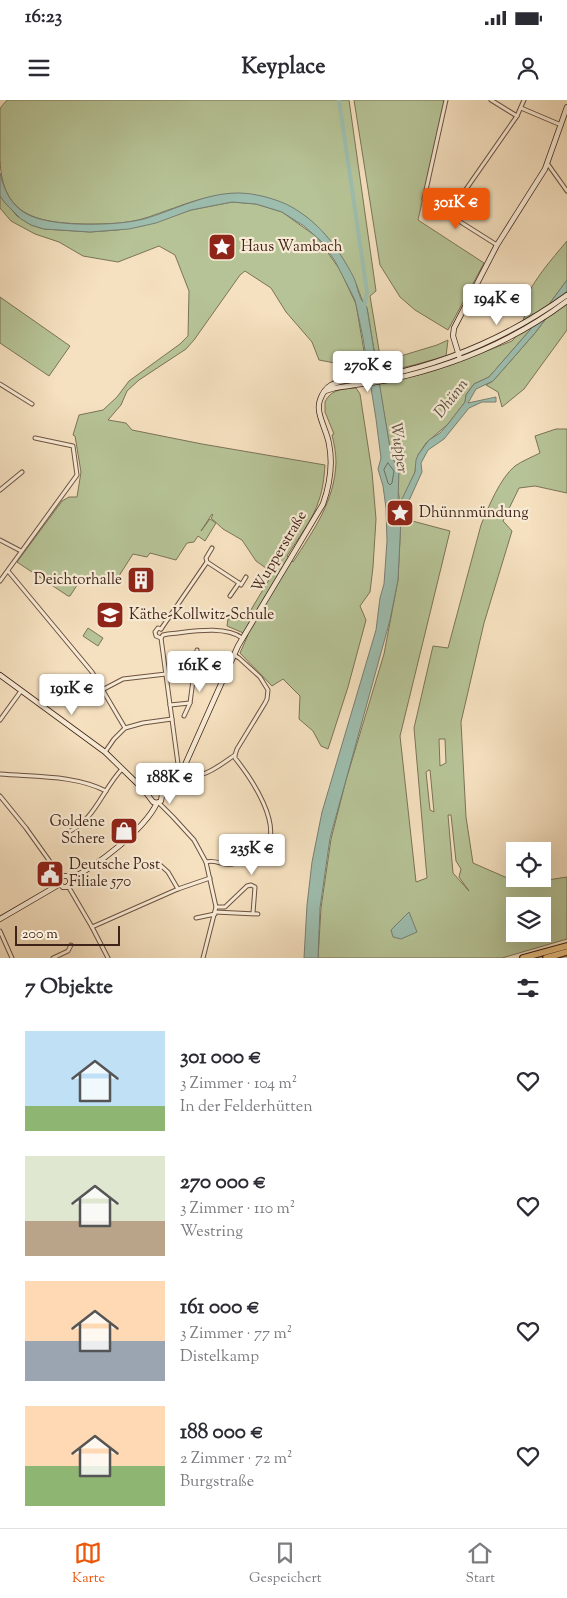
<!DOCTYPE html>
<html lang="de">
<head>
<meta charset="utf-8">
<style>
  :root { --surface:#fff; --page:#f7f7f7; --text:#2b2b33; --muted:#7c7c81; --line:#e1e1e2; --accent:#ea580c }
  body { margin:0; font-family:"Sorts Mill Goudy",serif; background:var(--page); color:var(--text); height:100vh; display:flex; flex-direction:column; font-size:19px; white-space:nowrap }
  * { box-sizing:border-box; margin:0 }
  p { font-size:16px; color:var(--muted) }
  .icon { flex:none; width:28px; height:28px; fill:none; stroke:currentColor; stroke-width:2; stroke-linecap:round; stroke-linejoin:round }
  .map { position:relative; height:858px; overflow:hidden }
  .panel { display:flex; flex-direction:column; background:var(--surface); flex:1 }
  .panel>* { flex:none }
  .tools { position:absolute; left:506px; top:742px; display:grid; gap:10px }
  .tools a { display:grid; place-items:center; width:45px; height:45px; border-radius:0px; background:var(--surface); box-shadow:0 5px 20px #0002; font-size:25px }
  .scale { position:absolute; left:15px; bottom:12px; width:105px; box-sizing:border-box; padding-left:5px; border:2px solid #402319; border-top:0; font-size:14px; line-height:18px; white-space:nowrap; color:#402319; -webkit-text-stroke:4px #f8ebd5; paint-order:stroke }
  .price { position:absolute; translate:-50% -42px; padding:0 11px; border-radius:5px; background:#fff; color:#222; font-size:16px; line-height:32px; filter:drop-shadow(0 1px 2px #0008) }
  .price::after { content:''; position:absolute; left:50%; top:30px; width:15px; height:11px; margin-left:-8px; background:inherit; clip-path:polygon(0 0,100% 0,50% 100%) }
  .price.selected { background:var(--accent); color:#fff }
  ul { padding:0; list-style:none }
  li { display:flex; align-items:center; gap:15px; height:125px; padding:0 25px }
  li span { display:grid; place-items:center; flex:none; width:140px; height:100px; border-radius:0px; color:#555 }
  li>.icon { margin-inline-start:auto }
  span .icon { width:60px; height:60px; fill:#fffc; stroke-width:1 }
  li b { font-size:21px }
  h2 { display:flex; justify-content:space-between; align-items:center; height:60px; padding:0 25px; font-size:21px }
  .status { display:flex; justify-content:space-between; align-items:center; height:35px; padding:0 25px; background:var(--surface); direction:ltr }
  .status svg { height:14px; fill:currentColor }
  header { display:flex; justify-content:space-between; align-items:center; height:65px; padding:0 25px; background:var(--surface); font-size:22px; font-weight:800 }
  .tabs { display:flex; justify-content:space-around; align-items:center; height:70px; border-top:1px solid var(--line); background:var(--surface); font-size:14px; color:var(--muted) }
  .tabs a { display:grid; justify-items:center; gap:2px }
  .tabs .selected { color:var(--accent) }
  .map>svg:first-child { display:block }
</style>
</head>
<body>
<div class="status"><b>16:23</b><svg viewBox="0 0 49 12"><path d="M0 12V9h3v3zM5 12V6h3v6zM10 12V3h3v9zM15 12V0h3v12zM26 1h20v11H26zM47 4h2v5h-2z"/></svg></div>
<header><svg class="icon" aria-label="menu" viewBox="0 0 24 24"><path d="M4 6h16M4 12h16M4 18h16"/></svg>Keyplace<svg class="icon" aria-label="person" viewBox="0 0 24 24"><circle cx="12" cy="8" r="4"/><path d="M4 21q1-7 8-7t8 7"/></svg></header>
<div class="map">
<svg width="567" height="858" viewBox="0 0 567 858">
  <rect width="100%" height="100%" fill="#f5e0bf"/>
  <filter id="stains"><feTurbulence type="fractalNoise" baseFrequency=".004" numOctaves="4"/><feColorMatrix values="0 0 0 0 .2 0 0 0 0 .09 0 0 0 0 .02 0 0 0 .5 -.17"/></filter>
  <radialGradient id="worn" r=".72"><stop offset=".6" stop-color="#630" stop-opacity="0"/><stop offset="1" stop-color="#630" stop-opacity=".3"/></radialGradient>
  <!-- green -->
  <g fill="#b6c396" stroke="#7b7358" fill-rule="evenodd">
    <path d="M7,0H349L376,191L370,196L381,262L437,245L448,240L446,256L414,265L378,273L367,208C360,199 359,188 353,178C336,142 310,111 271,99C238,88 206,96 174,108C164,111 153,116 142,119C124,124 105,124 86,124C33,123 0,114 0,55C0,45 0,18 0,9C1,6 5,3 7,0Z"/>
    <path d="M354,0H445L418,120L484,163L448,230L415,210L400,197L380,165Z"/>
    <path d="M0,96L17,116L31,125L44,129L90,132L117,130L142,126L191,110L232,102L256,104L282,112L317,137L340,170L356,204L368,275L353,277L335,263L319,260L312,242L286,212L271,188L245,171L240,175L194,240L186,249L139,280L127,291L121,305L108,320L126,323L132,330L202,344L325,365C324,377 323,389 319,400C313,420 298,438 287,456L293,462C313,431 335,401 336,362C336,353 334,343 332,335L334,334L325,312V302C331,289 343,289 356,288L360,294L372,372L376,419L373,467L370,492L360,506L366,520L348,587L328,649L321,646L313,631L299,619L300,596L283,579L272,586L240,553L248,535L227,526L228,519L246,518L273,473L256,461L242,440L223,429L211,418L213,415L212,414L201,431L210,419L216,423L205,441L198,436L194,442L187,443L176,460L150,453L147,457L133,454L117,479L106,474L97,486L83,476L70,496H68L17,462L62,401L69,397H77L81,372L75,336L73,335L79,315L103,310L117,297L129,281L180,244L188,236L189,191L175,155L159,146L118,162L83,156L59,142L35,134L11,121L0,108Z"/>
    <path d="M567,141V180L530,230L489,277L474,284L466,295L465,302L448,324L426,343L418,355L415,372L402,402L400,403L397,384L399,370L393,359L390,348L379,284L426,273L451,265L512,241C521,233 524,216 528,205L524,202C534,179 551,160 567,141Z"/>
    <path d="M567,191V230L524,289L502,307L498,292L486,285L493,281L535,233Z"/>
    <path d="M0,197L70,246L49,276L0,243Z"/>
    <path d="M556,329H567V393L535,386L519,388L503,421L512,431L484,523L461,622L466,717L473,763L521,784L567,777V839L502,858H318L321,808L331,739L346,680L384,554L398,480L401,418L450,431L400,636L416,782L427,778L414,628L433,546L448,548L481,425C488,408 500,378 515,366C522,361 532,357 540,353L535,336ZM439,639H445L446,663L440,666ZM429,670H430L434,712L430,710L426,672ZM448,715H451L456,761L461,769L459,777L469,791L453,773ZM515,806H542V834H515Z"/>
    <path d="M88,528L103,538L98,546L83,536Z"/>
  </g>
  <!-- water -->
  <g fill="#9dbdae" stroke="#787f72">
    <path d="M0,73C4,89 10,104 25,113C49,128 117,126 144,119C175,110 205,93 238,93C254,93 272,98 286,104C318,120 338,147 354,178C357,185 358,193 361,199C362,201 366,205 367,208L390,348L393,359L399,370L398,400L400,403L415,372L416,360L418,355L429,340L440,333L448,324L465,302L466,295L474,284L489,277L530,230L567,180V191L535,233L493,281L476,289L468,303L496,297V302H482L469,308L444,339L428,350L421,363L422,372L401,418L398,480L390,520L330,738L320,808L318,858H304L307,805L312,762L322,712L376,530L380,498L384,484L387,441L386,408L383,386L378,369L381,358L376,319L363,238L355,200L335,161L322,142L304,126L282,112L256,104L232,102L191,110L156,123L129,129L90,132L44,129L31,125L21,119L5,103L0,96Z"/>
    <path d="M409,812L417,832L401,839L393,837L391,830Z"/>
  </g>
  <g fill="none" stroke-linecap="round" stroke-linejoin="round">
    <!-- shore -->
    <path stroke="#6e7064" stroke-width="1" d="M388,363L394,371L392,383L390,385L388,383L384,370Z"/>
    <!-- canal -->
    <path stroke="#9dbdae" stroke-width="4" d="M339,0L367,192L364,208"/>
    <defs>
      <g id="street">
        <path d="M446,0L424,99L497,145"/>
        <path d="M491,0L517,16"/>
        <path d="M521,8L561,25"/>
        <path d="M547,63L567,91"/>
        <path d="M448,115L517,16L524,0"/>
        <path d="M0,284L32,304"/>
        <path d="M0,390L22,372"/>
        <path d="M0,440L21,451"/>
        <path d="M207,462L206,458L212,448"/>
        <path d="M8,471L92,572L125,628L114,639L105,652"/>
        <path d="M0,481L77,375L73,346L35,338"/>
        <path d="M239,483L241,485L246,477"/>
        <path d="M161,529L207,462L239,483L230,496"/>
        <path d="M161,529L158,528L155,532L156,536L161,538"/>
        <path d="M234,555L239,558L260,577L268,590L267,599L265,603L237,649L235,655C216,667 196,688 178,664L161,538L163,535L168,534C190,532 224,525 242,538"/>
        <path d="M104,589L123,579L166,574"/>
        <path d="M170,605L190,603L197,550"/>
        <path d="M184,616L190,603"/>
        <path d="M0,620L21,591"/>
        <path d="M125,628L143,623L172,619"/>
        <path d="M0,674C35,677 75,675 106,691"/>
        <path d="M0,696L26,728L61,777"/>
        <path d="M159,703L173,717L194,740L206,762L216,807L203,858"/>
        <path d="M66,733C95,721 102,690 122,669"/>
        <path d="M206,762C215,759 223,766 232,764C242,762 258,758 264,751C285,727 251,678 235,658V655"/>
        <path d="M139,767L157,762L168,772L178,789"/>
        <path d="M68,786L92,827L108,858"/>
        <path d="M216,807H225L247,786L251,785L255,787L253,813"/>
        <path d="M215,812L258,814"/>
        <path d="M196,818L215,814"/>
        <path d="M92,827L178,789L210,778"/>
        <path d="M0,831L12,858"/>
        <path d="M53,858L68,851L71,845"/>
      </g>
      <g id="secondary">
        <path d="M460,259L453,236L454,228L497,145L545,69L567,7"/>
        <path d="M325,291L335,288C352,285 370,283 388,280C453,266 514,241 567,201"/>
        <path d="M0,575L105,652L144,690L153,702L157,703"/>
        <path d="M144,690C166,696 168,683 180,670"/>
        <path d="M162,695L173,686L180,676L238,546L323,404C330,384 333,364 329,344C327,330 315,313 320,300C322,294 326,288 331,285C343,278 372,278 387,275C453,261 513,234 567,195"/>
        <path d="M70,779C97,766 144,730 157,703L161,701L162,695"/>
        <path d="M60,784V779L62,776H68L70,779"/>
        <path d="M60,784L63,787H67L70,783V779"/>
        <path d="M0,819L60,784"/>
      </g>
      <g id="highway">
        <path d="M523,858L567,846"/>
        <path d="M546,858L567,852"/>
      </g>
    </defs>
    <!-- street casing -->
    <use href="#street" stroke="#6d5242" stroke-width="5"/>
    <!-- secondary casing -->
    <use href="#secondary" stroke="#402319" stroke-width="6"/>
    <!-- highway casing -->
    <use href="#highway" stroke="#402319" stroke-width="8"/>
    <!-- street -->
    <use href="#street" stroke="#f8ebd5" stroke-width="3"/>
    <!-- secondary -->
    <use href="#secondary" stroke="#f8ebd5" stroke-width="4.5"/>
    <!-- highway -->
    <use href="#highway" stroke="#eac080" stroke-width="5.5"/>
  </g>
  <!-- icons -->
  <defs>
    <symbol id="sight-square" viewBox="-11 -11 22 22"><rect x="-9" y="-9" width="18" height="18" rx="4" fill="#8f2418" stroke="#f8ebd5"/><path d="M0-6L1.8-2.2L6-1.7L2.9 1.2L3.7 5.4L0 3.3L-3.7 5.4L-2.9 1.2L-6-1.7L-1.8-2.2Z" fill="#fff"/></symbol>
    <symbol id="building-square" viewBox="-11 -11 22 22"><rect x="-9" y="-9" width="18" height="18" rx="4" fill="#8f2418" stroke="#f8ebd5"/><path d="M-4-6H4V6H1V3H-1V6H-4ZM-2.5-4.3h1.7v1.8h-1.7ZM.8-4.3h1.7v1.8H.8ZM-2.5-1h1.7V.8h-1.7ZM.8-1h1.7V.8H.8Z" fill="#fff"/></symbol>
    <symbol id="school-square" viewBox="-11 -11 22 22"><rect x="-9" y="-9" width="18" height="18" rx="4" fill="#8f2418" stroke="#f8ebd5"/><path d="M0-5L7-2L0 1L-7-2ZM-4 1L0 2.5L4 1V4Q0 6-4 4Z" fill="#fff"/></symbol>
    <symbol id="shop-square" viewBox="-11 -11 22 22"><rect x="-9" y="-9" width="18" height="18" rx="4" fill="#8f2418" stroke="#f8ebd5"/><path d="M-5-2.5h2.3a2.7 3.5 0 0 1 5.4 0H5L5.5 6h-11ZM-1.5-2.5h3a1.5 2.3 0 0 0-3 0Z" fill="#fff"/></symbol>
    <symbol id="civic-square" viewBox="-11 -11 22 22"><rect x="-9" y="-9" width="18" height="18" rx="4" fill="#8f2418" stroke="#f8ebd5"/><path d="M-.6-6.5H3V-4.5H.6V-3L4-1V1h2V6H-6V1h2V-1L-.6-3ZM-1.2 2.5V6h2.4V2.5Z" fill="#fff"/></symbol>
  </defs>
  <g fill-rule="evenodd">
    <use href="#sight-square" x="206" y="131" width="32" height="32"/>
    <use href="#sight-square" x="384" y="397" width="32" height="32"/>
    <use href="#building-square" x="125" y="464" width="32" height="32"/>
    <use href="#school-square" x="94" y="499" width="32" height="32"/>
    <use href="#shop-square" x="108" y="715" width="32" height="32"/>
    <use href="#civic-square" x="34" y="758" width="32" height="32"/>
  </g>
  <g text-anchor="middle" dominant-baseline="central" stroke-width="4.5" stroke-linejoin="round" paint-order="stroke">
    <!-- poi labels -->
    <g font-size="15" fill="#402319" stroke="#f8ebd5" text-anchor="start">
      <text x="241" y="147">Haus Wambach</text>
      <text x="419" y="413">Dhünnmündung</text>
      <text x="122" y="480" text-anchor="end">Deichtorhalle</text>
      <text x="129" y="515">Käthe-Kollwitz-Schule</text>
      <text x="105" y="722" text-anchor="end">Goldene<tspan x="105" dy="17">Schere</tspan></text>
      <text x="69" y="765">Deutsche Post<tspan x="69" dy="17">Filiale 570</tspan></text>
    </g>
    <!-- street labels -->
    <g font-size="15" fill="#402319" stroke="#f8ebd5">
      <text transform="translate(280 452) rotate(-59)">Wupperstraße</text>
    </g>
    <!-- water labels -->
    <g font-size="16" font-style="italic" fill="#5c5146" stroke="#f8ebd5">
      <text transform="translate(452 299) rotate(-52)">Dhünn</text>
      <text transform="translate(398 348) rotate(82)">Wupper</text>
    </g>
  </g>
  <rect width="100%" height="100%" filter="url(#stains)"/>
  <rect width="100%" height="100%" fill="url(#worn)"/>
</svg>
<div class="tools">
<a><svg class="icon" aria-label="locate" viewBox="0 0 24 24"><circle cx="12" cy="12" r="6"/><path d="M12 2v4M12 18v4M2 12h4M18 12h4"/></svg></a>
<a><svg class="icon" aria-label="layers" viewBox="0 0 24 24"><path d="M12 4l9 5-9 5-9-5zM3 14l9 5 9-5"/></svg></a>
</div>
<div class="scale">200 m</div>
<b class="price selected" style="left:456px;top:130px">301K €</b>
<b class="price" style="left:497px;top:226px">194K €</b>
<b class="price" style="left:368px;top:293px">270K €</b>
<b class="price" style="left:200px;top:593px">161K €</b>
<b class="price" style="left:72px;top:616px">191K €</b>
<b class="price" style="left:170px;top:705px">188K €</b>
<b class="price" style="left:252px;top:776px">235K €</b>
</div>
<section class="panel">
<h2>7 Objekte<svg class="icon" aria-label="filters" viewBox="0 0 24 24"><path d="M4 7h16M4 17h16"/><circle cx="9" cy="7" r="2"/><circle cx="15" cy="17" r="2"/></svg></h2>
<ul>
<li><span style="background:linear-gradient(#bfe0f5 75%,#8fb573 0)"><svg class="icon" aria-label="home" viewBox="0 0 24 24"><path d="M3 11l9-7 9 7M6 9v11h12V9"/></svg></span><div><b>301 000 €</b><p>3 Zimmer · 104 m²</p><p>In der Felderhütten</p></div><svg class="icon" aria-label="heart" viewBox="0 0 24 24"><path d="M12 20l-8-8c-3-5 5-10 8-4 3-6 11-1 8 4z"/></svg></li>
<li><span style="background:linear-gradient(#dfe7d0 65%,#b9a48a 0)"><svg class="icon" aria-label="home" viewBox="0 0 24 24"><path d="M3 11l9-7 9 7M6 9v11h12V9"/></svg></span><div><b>270 000 €</b><p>3 Zimmer · 110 m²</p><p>Westring</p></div><svg class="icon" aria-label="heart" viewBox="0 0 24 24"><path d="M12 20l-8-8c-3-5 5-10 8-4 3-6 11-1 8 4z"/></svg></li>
<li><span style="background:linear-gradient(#ffd9b3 60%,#9aa5b1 0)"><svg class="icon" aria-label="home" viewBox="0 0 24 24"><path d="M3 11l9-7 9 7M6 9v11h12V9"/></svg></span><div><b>161 000 €</b><p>3 Zimmer · 77 m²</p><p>Distelkamp</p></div><svg class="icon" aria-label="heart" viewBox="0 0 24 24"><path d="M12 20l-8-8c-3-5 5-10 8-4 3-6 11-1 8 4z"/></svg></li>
<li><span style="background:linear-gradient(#ffd9b3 60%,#8fb573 0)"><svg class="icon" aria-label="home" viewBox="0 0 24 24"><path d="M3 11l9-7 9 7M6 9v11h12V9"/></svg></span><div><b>188 000 €</b><p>2 Zimmer · 72 m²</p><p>Burgstraße</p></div><svg class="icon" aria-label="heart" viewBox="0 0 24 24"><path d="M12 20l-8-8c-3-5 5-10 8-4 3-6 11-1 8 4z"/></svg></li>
</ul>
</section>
<nav class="tabs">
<a class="selected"><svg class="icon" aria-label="map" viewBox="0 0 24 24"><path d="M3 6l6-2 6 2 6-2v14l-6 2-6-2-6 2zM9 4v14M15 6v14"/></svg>Karte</a>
<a><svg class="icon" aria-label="saved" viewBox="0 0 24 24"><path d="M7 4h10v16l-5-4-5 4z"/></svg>Gespeichert</a>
<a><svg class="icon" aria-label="home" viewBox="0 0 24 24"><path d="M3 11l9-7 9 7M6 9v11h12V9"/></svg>Start</a>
</nav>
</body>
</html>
